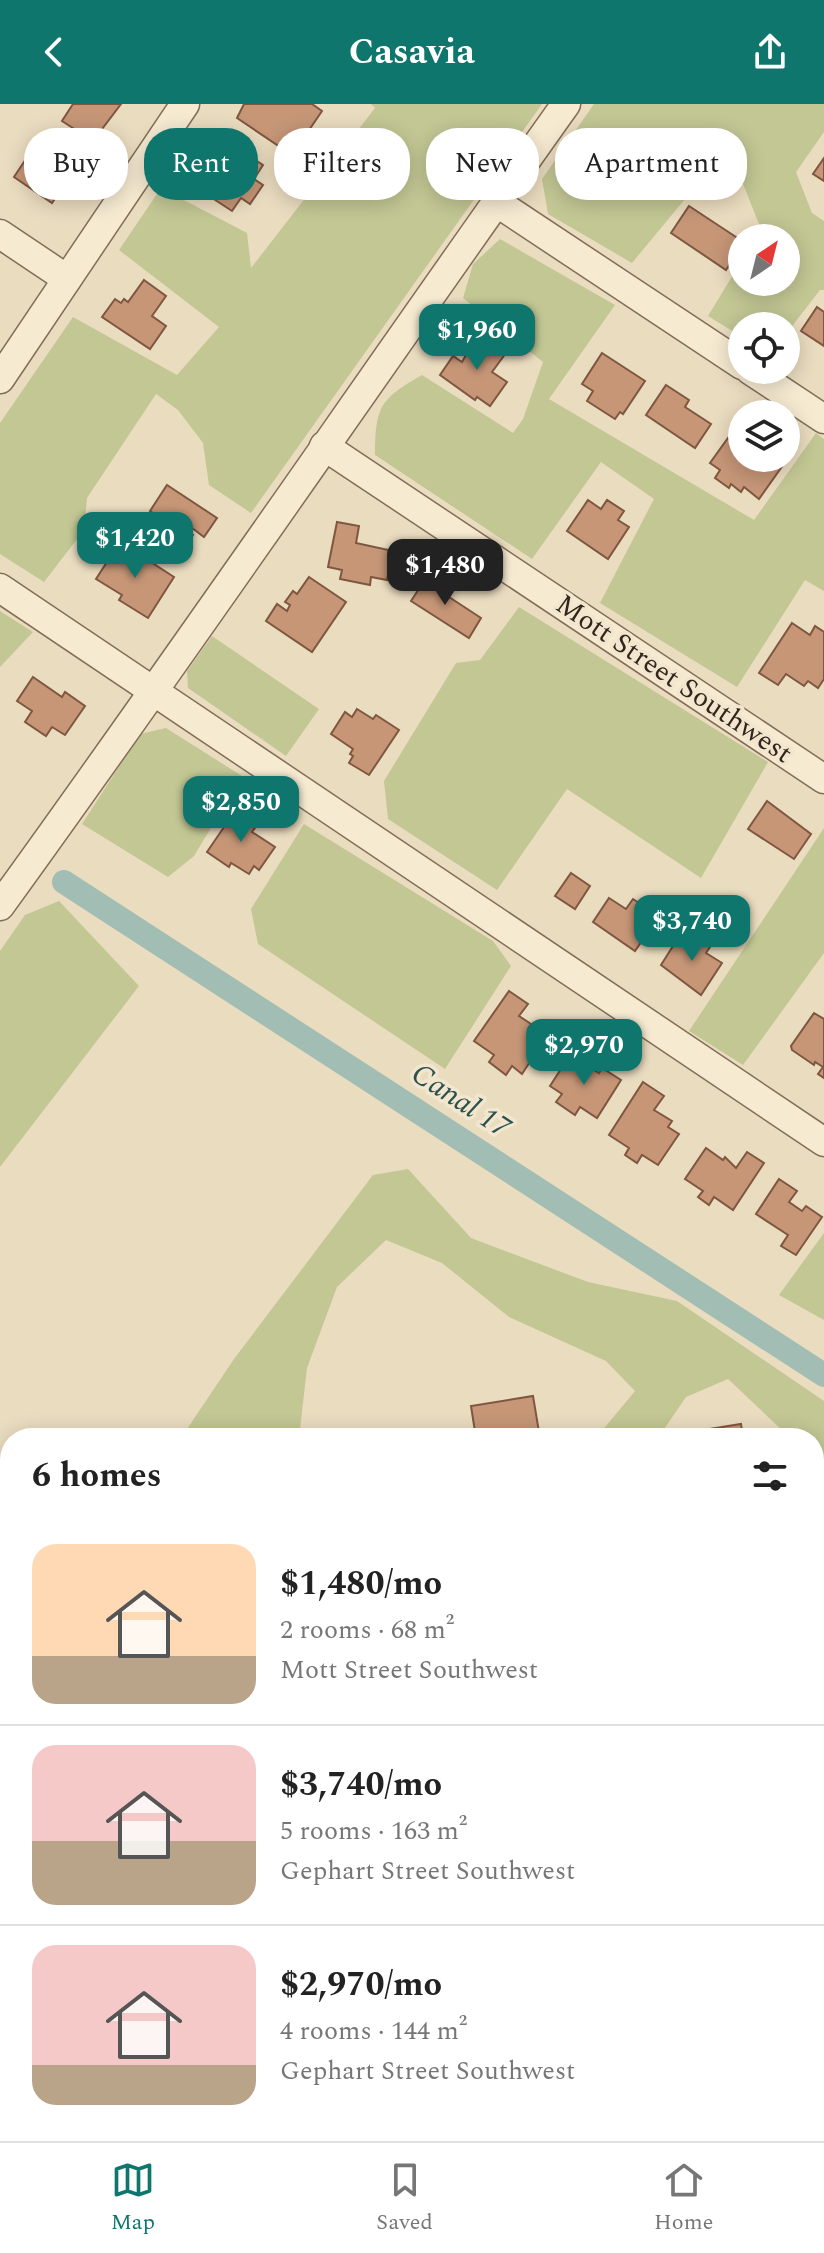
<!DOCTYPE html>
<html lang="en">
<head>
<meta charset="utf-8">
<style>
  :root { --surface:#fff; --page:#f2f2f2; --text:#222; --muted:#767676; --line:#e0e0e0; --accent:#0f766e }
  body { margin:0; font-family:Spectral,serif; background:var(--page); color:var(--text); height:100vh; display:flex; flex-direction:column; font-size:30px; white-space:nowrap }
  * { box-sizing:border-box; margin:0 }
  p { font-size:26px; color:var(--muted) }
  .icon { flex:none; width:44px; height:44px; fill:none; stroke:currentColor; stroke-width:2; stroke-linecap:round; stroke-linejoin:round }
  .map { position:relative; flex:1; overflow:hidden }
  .details { position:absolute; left:0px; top:1324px; width:824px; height:714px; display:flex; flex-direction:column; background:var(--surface); border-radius:32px 32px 0 0; box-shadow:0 4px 20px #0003 }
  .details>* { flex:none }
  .top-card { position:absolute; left:24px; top:24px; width:776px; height:72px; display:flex; gap:16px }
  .needle { width:52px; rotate:35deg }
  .fabs { position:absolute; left:728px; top:120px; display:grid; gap:16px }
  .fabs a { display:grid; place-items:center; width:72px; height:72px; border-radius:50%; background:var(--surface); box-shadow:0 4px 20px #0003; font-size:40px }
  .price { position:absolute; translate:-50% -68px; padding:0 18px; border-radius:16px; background:var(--accent); color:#fff; font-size:26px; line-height:52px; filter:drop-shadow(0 2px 4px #0008) }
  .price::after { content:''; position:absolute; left:50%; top:48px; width:24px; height:18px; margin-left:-12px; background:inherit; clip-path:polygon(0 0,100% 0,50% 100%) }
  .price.selected { background:#222; color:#fff }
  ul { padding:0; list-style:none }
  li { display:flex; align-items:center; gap:24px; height:200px; padding:0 32px }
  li+li { border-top:2px solid var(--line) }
  li span { display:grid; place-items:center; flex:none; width:224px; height:160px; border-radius:24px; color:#555 }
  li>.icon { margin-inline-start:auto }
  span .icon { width:96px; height:96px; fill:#fffc; stroke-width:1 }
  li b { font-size:34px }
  h2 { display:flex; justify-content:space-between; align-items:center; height:96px; padding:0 32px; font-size:34px }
  .chip { padding:0 28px; border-radius:32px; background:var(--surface); box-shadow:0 4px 20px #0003; font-size:28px; line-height:72px }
  .chip.selected { background:var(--accent); color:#fff }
  header { display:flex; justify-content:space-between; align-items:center; height:104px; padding:0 32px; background:var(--accent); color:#fff; font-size:36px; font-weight:700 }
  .menu { display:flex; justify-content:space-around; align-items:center; height:112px; border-top:2px solid var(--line); background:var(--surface); font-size:22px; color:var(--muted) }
  .menu a { display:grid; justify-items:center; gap:4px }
  .menu .selected { color:var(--accent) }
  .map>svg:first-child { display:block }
</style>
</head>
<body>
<header><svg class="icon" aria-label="back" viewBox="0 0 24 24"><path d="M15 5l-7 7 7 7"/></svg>Casavia<svg class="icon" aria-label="share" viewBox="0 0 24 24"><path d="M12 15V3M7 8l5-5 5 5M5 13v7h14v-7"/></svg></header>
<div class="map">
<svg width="824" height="2037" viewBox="0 0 824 2037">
  <rect width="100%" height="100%" fill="#eadcbf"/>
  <!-- green -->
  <g fill="#c3c794">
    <path d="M371,0H542L251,409L209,381L203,339L178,306L156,290L87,394L84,426L44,478L0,450V319L73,213L177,271L219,223L119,146L161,84L247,129L251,164L375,4Z"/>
    <path d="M594,0H824V28L796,68L812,109L824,117V186H820L786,230V222H742V233L708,212L742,156V178H786V134H755L761,125L739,70L714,60L632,159L548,110L542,75Z"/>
    <path d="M500,135L615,201L549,295L754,416L816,329L824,335V487L805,476L737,583L600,499L654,395L601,358L532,455L375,351C376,302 379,296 422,271L513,329L523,315L543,258L463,194L473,160Z"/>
    <path d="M519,503L768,658L701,774L567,685L497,786L388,715L384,677L456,559L480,556Z"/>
    <path d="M0,507L33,528L0,563Z"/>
    <path d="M212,532L319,605L286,652L188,584L187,567Z"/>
    <path d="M166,624L242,672L194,752L168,773L82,720L140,630Z"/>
    <path d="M304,720L493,837L511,862L445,965L258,840L251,805Z"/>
    <path d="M824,724V849L743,961L689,927Z"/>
    <path d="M59,797L139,882L0,1063V847L25,811Z"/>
    <path d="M408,1065L471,1134L588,1178L677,1197L824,1297V1626L814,1643V1334H784L785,1329L728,1275L686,1293L658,1334H596L635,1287L606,1257L509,1213L442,1159L386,1136L337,1183L307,1264L299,1334H181L234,1255L373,1071Z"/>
    <path d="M824,1129V1216L779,1191Z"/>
    <path d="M10,1451V1752L0,1774V1472Z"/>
    <path d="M814,1656L824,1664V1753L814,1746Z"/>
    <path d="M0,1881L10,1892V1961L0,1954Z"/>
    <path d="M525,2028H708L701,2037H529Z"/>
  </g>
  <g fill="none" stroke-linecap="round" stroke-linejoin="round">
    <!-- canal -->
    <path stroke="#a2bdb4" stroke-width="24" d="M64,778L824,1271"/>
  </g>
  <!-- building -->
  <g fill="#c69677" stroke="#7f5740" stroke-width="2">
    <path d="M73,0H121L93,37L62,17Z"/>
    <path d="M244,0H312L322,7L292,51L237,14Z"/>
    <path d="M42,31L82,58L70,76L67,73L64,78L70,82L63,93L58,90L52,99L14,73Z"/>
    <path d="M230,40L263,61L254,75L263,81L250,100L241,94L232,107L200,86Z"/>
    <path d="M824,54V77L813,70Z"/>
    <path d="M689,102L742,137V141L726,166L671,129Z"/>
    <path d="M144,176L166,192L152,212L166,222L150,245L102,213L115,195L121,199L124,195L128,198Z"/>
    <path d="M817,203L824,208V242L801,227Z"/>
    <path d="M482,231L506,249L492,268L507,278L490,302L477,293L475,296L440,271L453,252L462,258L471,242L473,244Z"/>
    <path d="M602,249L645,277L623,310L620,308L615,315L587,297L593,287L582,280Z"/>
    <path d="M666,281L689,296L685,303L711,320L695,344L646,311Z"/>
    <path d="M728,334L741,344L742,354H751L756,358L759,354H788L759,395L744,383L741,388L731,380L729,384L715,374L720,366L710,359Z"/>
    <path d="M167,381L217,414L204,433L192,424L189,429L193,431L187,442L183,439L173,455L141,434L156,411L150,407Z"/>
    <path d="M588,396L601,405L607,396L624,407L618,416L629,423L608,455L567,427Z"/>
    <path d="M337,418L359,422L356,439L393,447L387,476L371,473L370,481L340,475L342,466L328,463Z"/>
    <path d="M120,438L174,473L148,514L119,496L122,491L96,475Z"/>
    <path d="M428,471L450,485L446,491L481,514L469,534L411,497Z"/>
    <path d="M309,473L346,498L312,548L266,517L277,500L287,507L290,501L285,498L293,487L297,490Z"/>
    <path d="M792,519L810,531L815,522L824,528V575L818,584L808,577L804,582L786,570L778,581L759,569Z"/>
    <path d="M33,573L62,593L65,588L85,602L65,631L52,623L46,632L25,618L32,607L17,597Z"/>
    <path d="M357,605L373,615L376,611L399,626L369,671L349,659L353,652L350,650L353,645L331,630L345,608L352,613Z"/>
    <path d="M767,697L811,730L794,755L748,725Z"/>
    <path d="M237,704L259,718L252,728L275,743L259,766L254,762L249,770L231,759L229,763L207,748Z"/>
    <path d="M571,769L590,782L575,805L555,792Z"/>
    <path d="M609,794L626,805L633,795L659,812L635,847L593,818Z"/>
    <path d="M695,829L712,840L706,849L722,859L701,891L661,861L680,831L689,838Z"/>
    <path d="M509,887L528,900L519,912L531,920L528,925L544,936L522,970L512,962L506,971L489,958L494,951L474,937Z"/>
    <path d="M814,909L824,915V974L818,970L823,963L815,958L814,961L792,946L791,942Z"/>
    <path d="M570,951L599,969L602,964L621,976L597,1014L580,1003L575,1011L556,998L562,990L550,982Z"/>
    <path d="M643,978L664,992L654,1006L672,1017L668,1023L679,1030L658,1061L642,1051L637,1059L625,1051L629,1044L609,1031Z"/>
    <path d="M706,1044L723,1056L725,1053L736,1064L747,1048L764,1059L733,1106L714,1093L709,1101L698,1093L703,1087L685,1075Z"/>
    <path d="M779,1075L797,1087L789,1098L802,1107L806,1102L822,1113L796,1151L781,1142L788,1131L756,1110Z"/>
    <path d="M533,1292L540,1334H476L471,1302Z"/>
    <path d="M741,1320L743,1334L660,1333Z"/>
    <path d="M0,1995L10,2002V2028H39L33,2037H0Z"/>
    <path d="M802,2028H812L824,2037H795Z"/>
  </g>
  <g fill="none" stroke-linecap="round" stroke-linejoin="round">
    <defs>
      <g id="minor">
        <path d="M496,98L742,261"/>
        <path d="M0,130L67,175"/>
        <path d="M750,266L824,315"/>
        <path d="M0,275L185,0"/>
        <path d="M324,342L824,675"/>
        <path d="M0,484L824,1038"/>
        <path d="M0,802C192,537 376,267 566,0"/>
        <path d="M814,1910L824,1896"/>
        <path d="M128,2037L135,2028"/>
        <path d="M724,2037L730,2028"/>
      </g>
    </defs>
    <!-- minor casing -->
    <use href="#minor" stroke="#826d59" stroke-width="31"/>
    <!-- minor -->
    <use href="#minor" stroke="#f6ead1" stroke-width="28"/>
  </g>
  <g text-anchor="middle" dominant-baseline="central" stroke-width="7" stroke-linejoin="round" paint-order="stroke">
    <!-- street labels -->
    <g font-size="28" fill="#32261c" stroke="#f2e7ce">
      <text transform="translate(674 575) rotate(34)">Mott Street Southwest</text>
    </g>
    <!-- water labels -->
    <g font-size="30" font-style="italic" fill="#2c514e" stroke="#f2e7ce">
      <text transform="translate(461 997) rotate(33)">Canal 17</text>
    </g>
  </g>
</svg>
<div class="fabs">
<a><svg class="needle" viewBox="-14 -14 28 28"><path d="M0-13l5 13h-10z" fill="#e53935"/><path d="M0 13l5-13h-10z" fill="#767676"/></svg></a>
<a><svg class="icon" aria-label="locate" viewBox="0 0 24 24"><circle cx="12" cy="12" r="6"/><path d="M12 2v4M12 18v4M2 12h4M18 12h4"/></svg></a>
<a><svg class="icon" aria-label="layers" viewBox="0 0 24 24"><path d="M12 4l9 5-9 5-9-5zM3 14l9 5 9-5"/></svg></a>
</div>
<b class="price" style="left:477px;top:268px">$1,960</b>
<b class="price" style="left:135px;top:476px">$1,420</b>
<b class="price selected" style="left:445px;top:503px">$1,480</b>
<b class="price" style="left:241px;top:740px">$2,850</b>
<b class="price" style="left:692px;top:859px">$3,740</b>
<b class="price" style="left:584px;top:983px">$2,970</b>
<div class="top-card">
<a class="chip">Buy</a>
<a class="chip selected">Rent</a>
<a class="chip">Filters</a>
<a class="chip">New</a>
<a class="chip">Apartment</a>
</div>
<section class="details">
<h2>6 homes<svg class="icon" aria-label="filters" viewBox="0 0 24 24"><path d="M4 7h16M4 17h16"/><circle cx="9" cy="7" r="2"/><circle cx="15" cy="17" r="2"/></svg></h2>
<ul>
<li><span style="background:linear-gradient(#ffd9b3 70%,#b9a48a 0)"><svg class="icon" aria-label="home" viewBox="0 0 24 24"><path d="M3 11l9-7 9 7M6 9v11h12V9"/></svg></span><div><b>$1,480/mo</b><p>2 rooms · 68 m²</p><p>Mott Street Southwest</p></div></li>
<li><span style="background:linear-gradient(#f6c9c9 60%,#b9a48a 0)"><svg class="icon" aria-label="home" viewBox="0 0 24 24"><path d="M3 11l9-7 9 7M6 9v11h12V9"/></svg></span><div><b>$3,740/mo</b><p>5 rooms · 163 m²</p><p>Gephart Street Southwest</p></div></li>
<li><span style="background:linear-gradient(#f6c9c9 75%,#b9a48a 0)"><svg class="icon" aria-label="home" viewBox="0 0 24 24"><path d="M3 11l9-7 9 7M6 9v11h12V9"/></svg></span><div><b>$2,970/mo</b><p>4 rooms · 144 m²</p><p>Gephart Street Southwest</p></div></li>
</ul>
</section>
</div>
<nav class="menu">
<a class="selected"><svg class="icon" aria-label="map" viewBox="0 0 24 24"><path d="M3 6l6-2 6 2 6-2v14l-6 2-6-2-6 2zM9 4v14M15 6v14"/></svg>Map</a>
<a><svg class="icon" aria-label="saved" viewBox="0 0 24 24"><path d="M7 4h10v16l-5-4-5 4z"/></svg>Saved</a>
<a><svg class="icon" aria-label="home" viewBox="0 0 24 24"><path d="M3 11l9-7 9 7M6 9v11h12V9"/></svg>Home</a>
</nav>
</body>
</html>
